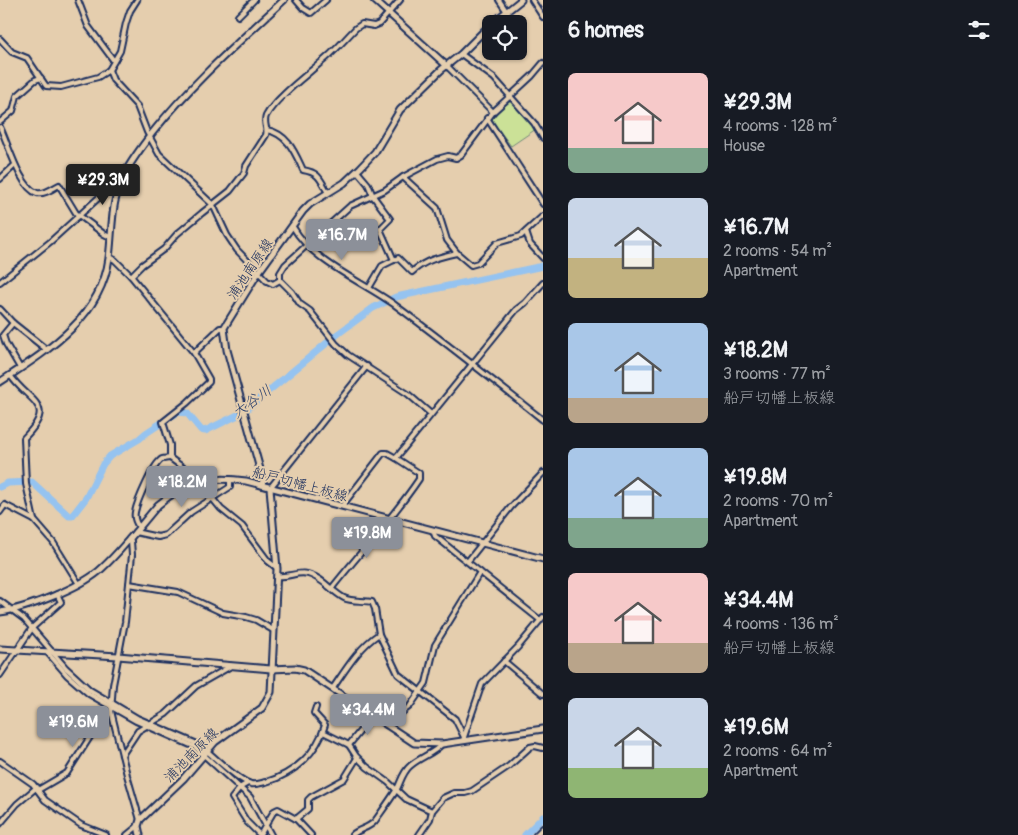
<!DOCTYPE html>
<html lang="en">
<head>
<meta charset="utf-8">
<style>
  :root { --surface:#171b24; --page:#242831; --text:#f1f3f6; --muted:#9ea1a6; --accent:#8c9099 }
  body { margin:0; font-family:Pangolin,"Klee One",sans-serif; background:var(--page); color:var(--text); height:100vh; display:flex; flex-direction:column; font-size:19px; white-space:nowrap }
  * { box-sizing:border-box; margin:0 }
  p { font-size:16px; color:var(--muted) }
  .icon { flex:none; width:28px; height:28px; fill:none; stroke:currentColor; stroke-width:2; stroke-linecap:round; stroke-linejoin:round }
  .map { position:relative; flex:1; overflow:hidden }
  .details { display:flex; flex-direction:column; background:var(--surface); width:475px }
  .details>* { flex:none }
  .controls { position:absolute; left:482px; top:15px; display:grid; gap:10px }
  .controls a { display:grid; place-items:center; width:45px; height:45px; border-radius:8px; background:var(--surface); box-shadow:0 1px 4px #0004; font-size:25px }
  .price { position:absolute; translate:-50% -42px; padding:0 11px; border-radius:5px; background:var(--accent); color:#fff; font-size:16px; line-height:32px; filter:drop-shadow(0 1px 2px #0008) }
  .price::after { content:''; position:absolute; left:50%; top:30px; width:15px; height:11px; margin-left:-8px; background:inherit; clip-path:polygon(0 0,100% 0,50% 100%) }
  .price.current { background:#222; color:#fff }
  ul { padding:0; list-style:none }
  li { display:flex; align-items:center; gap:15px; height:125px; padding:0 25px }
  li span { display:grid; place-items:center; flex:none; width:140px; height:100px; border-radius:8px; color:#555 }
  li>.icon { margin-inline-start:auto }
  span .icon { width:60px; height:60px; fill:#fffc; stroke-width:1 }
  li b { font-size:21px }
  h2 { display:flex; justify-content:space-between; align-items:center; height:60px; padding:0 25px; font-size:21px }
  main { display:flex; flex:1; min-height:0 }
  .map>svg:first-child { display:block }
</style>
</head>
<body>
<main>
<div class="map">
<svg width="543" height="835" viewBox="0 0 543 835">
  <rect width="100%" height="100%" fill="#e5ceae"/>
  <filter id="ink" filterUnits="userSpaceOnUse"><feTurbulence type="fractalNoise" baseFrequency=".02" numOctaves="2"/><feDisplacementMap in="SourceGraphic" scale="10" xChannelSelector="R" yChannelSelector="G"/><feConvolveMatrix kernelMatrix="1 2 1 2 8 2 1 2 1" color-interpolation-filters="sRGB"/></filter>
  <g filter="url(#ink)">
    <!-- green -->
    <path fill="#cbe197" stroke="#73887a" d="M512,100L536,129L511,146L490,118Z"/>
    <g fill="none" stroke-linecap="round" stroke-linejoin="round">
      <!-- stream -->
      <g stroke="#6488b6" stroke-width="1">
        <path d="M66,671L72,677"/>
        <path d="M208,756L249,793"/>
        <path d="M253,798L258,808"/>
      </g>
      <!-- river -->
      <g stroke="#95c3f0" stroke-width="7">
        <path d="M0,487L8,483L32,482L69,516H72L86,498L103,464L110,456L139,439L146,433L178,412L187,413L201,430L205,431L242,413L339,333L373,308L396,297L543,266"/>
        <path d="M525,835L543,817"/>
      </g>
      <defs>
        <g id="street">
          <path d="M78,0L88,26L114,61"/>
          <path d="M296,0L303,8L311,13L326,0"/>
          <path d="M499,0L507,12"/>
          <path d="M532,0L543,17"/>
          <path d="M238,16L254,0"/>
          <path d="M0,39L12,52L27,58L46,86L61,87L98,77L109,70L120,51L126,23L130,11L137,0"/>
          <path d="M461,54L494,78L534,123L543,138"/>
          <path d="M447,66L493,112L532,76L543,63"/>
          <path d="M109,70L113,80L137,106L147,132L159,154L213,205L227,235L237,250L267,281L273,284L280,280"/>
          <path d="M487,118L543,204"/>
          <path d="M0,122L13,111L17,96L35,80L41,78"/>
          <path d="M0,127C8,143 20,188 37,193C44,195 53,188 59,185L76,213L104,234L110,237"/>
          <path d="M267,130C288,134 295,153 303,170C320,173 320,179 328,193"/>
          <path d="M357,171L368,184L373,196L390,219L380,229L394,260"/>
          <path d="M403,177L437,208L447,240L457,253L471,265L478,263L497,243L521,236L543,216"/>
          <path d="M0,179L15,165"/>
          <path d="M293,227C313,262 363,282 395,305C445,342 494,381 543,420"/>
          <path d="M526,232L530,244L543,258"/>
          <path d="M109,257L115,260L131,276L194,353L209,379V382L187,403L163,422L170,445V458L196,477L212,498L221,509L242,526L268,561L277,568"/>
          <path d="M131,276L142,265L164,249L177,234L202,213L230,191L244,173L246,166L266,135C268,128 263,123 266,116C275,99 304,77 319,64C333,54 344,40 356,28L362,24L374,26L379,24L400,0"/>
          <path d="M0,282L50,242L105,192L120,184"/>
          <path d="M369,288L382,266L398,258L412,272C425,260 439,257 457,253"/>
          <path d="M0,309L13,323L47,350"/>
          <path d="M13,323L3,335L6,344L20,368"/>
          <path d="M194,353L220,328H224"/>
          <path d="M10,375C29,403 58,404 24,438L26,484L34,520L53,542L79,584"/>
          <path d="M431,414L408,394L348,355L336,344L310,311L300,304L292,292L280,280V273L285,265L350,206L385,190L403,177L437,159L448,156L456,158L461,155L493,112"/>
          <path d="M270,488L367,366"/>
          <path d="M342,506L383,453H387L396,458L516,310L525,303L543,283"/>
          <path d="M0,512L5,505L34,520"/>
          <path d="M139,527C136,523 134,517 135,512C137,502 153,464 162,459C163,459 169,458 170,458"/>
          <path d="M433,530L435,536L540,620"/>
          <path d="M135,532L158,537L166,535L191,512L230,487V479"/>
          <path d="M129,539L131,541L132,555L125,622L113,685L111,711L127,775L140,820"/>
          <path d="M468,561L511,507L543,473"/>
          <path d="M277,576C288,578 297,571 308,574C323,578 331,591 344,598C351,602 364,600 372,602L375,609L379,634L398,674L455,719L464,737L463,741"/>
          <path d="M129,584L178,592L223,613L246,617L256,620L273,630"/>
          <path d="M332,588C361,551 393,518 419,479V473L396,458"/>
          <path d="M0,601L24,619L66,668L90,690L137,718L195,743L206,752"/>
          <path d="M47,652L67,675L89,694L136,721L195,747L250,797L271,835"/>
          <path d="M504,661L543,694"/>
          <path d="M0,675L32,628L61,602L57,594"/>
          <path d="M333,688C346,669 359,647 379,634"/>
          <path d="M372,716L349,745L356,756L367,767L388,782L406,799L432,811"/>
          <path d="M386,725L410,706L426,683L435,645L480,572"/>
          <path d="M323,732L349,745"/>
          <path d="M464,737L482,684L518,647L543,617"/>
          <path d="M207,751C217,760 238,780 251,784C256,785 261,783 266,782C294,774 317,753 325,725L314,713L316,707"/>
          <path d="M122,755L138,731L166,714L196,686L231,666"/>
          <path d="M0,761L33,784L45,800L55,807L81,825L106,835"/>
          <path d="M248,783L241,787L232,798L247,822L260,835"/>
          <path d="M38,790L67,773L90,737L111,711"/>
          <path d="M296,819L308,809V800L311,797L344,779L357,758"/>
          <path d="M0,824L17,804L37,787"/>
          <path d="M127,835L138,826"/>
          <path d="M260,835L274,811L278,809L296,819L311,835"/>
          <path d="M352,835C360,828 368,829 375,821C382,811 390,800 397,789C401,781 403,772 410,766C420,757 433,754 442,744"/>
          <path d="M419,835L430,819L432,811L443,798L454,793H465L472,791L509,766L530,747L535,746L543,748"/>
          <path d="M536,835L543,828"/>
        </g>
        <g id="secondary">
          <path d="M374,0L447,66"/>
          <path d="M491,24L521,0"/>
          <path d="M0,382C47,351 101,318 109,258C113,227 110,201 125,173C133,158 143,145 153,132C192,83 239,42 284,0"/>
          <path d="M262,485L263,480L227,350L224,328L258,273L303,211L310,204L344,183L360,168L375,152L400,110L441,70L461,54L491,24"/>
          <path d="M0,612C26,609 79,588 99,571C121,552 139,527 158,505C186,481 210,476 246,481L543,559"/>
          <path d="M0,649L118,656L271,669L295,668L304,670L414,743L442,744L543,729"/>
          <path d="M140,835L138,826L140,820L183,779L215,742L262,708L271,692L277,569L270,488"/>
        </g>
      </defs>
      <!-- street casing -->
      <use href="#street" stroke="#1b2f5e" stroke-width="8"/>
      <!-- secondary casing -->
      <use href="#secondary" stroke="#1b2f5e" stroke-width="9"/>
      <!-- street -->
      <use href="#street" stroke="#e5ceae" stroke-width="4"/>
      <!-- secondary -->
      <use href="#secondary" stroke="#e5ceae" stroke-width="5"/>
    </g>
  </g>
  <g text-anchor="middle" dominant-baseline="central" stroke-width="4" stroke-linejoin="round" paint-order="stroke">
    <!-- street labels -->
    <g font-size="14" fill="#1b2f5e" stroke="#e5ceae">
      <text transform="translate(250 269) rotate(-56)">浦池南原線</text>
      <text transform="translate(300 484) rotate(15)">船戸切幡上板線</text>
      <text transform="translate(191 755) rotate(-45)">浦池南原線</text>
    </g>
    <!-- water labels -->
    <g font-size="15" font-style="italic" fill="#273e6d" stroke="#e5ceae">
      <text transform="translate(252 402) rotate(-36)">大谷川</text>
    </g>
  </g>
</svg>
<div class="controls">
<a><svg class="icon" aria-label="locate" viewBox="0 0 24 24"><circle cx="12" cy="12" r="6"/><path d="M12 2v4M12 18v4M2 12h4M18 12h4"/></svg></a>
</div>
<b class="price current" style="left:103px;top:206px">¥29.3M</b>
<b class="price" style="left:342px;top:261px">¥16.7M</b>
<b class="price" style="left:182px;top:508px">¥18.2M</b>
<b class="price" style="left:367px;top:559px">¥19.8M</b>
<b class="price" style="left:368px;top:736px">¥34.4M</b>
<b class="price" style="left:73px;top:748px">¥19.6M</b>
</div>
<section class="details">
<h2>6 homes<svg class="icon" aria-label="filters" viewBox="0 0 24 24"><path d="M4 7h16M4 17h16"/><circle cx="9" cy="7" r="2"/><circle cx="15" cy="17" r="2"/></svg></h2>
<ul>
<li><span style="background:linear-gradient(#f6c9c9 75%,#7fa58c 0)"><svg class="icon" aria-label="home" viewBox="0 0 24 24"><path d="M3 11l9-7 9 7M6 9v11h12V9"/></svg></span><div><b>¥29.3M</b><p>4 rooms · 128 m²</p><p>House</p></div></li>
<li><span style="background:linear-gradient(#c9d6e8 60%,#c2b280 0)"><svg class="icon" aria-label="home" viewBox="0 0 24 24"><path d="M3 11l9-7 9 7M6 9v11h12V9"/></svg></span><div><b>¥16.7M</b><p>2 rooms · 54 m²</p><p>Apartment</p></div></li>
<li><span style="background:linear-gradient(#a9c7e8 75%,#b9a48a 0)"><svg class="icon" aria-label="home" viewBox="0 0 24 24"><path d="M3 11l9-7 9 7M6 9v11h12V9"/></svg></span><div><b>¥18.2M</b><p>3 rooms · 77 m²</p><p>船戸切幡上板線</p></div></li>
<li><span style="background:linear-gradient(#a9c7e8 70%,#7fa58c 0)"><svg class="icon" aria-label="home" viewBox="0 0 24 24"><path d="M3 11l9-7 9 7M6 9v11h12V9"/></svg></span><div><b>¥19.8M</b><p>2 rooms · 70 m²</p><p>Apartment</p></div></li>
<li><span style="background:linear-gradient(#f6c9c9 70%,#b9a48a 0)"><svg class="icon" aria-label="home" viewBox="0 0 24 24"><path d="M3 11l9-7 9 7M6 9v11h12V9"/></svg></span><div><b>¥34.4M</b><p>4 rooms · 136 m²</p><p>船戸切幡上板線</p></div></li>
<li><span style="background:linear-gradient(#c9d6e8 70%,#8fb573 0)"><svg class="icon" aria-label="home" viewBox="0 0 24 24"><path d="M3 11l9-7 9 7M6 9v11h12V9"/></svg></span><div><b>¥19.6M</b><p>2 rooms · 64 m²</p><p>Apartment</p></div></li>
</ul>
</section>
</main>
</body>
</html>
